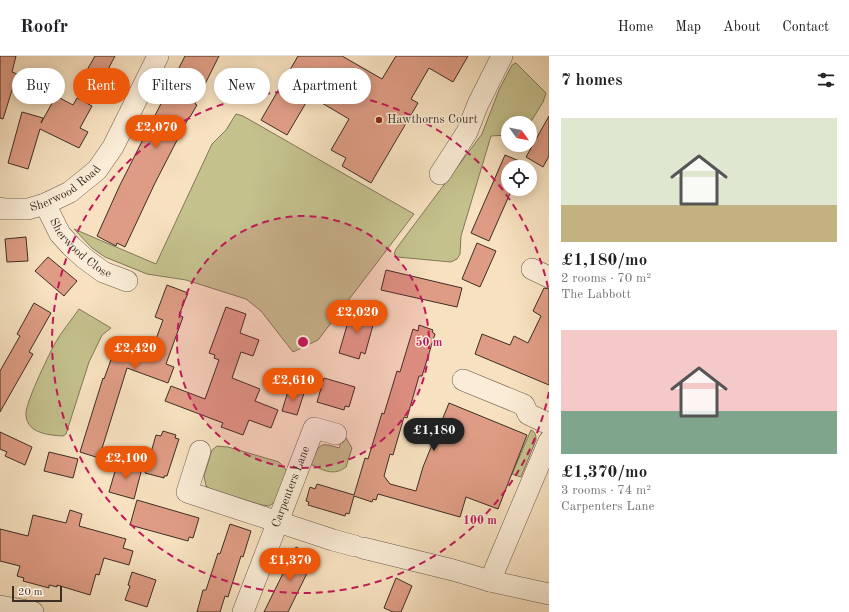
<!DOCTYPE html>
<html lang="en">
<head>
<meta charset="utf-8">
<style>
  :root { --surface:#fff; --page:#f6f6f6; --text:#202124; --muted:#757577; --line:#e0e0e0; --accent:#ea580c }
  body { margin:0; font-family:"Old Standard TT",serif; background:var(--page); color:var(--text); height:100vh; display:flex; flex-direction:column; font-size:15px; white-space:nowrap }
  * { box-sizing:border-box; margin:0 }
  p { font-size:13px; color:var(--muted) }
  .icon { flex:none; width:22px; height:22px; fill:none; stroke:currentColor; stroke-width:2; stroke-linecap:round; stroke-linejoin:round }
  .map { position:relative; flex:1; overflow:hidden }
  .panel { display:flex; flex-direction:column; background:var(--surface); width:300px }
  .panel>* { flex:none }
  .banner { position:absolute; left:12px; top:12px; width:380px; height:36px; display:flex; gap:8px }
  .needle { width:26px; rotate:123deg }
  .fabs { position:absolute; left:501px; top:60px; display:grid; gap:8px }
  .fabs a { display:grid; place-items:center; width:36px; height:36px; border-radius:50%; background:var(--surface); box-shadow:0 2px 10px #0003; font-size:20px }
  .scale { position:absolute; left:12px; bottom:10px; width:50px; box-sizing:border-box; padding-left:4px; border:2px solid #3d2e26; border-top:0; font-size:11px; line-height:14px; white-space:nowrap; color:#3d2e26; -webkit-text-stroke:3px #faecd6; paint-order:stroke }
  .price { position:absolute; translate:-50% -34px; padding:0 9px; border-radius:14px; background:var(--accent); color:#fff; font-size:13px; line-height:26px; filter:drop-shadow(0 1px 2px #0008) }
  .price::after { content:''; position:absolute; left:50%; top:24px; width:12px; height:9px; margin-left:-6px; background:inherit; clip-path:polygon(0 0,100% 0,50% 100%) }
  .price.active { background:#222; color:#fff }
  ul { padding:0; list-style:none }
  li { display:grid; align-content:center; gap:8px; height:212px; padding:0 12px }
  li span { display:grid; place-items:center; height:124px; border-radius:0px; color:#555 }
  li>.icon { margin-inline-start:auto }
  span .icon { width:72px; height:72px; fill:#fffc; stroke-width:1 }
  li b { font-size:17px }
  h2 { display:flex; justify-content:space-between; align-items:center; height:48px; padding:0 12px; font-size:17px }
  .pill { padding:0 14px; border-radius:18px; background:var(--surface); box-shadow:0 2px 10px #0003; font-size:14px; line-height:36px }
  .pill.active { background:var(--accent); color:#fff }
  header { display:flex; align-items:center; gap:24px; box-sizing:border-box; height:56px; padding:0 20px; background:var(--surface); border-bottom:1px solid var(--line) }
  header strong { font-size:19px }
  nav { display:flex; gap:22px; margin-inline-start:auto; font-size:14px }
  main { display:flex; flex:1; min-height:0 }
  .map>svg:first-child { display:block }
</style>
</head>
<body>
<header>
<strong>Roofr</strong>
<nav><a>Home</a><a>Map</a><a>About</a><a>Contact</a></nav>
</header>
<main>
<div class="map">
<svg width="549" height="556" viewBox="0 0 549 556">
  <rect width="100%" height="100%" fill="#f7e1c0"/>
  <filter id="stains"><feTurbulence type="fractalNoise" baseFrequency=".005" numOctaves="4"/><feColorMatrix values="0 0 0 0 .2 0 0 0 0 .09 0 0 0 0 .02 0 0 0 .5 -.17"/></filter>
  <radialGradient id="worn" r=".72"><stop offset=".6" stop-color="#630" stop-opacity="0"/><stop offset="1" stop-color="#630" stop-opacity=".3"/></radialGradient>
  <!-- green -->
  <g fill="#c4c18d" stroke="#80785a">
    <path d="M516,7L546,37L543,46L530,67H508V79L491,80L461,180L460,198L457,203L451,206L397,201L394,198L396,193L482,78L499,34L512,9Z"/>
    <path d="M236,58L243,60L414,158L318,284L293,296L261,255L246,243L186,224L147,218L105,201L92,192L74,173L156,208L212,88L226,74Z"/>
    <path d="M79,253L111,272L102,279L89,306L66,378L63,380C50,379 28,378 26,360C24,349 48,301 54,289C61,276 71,265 79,253Z"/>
    <path d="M531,374C535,376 536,378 536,384L521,421L512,418Z"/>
    <path d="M346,382L352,392L346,411C334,420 325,415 312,409L311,408C319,389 318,385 339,392L342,383Z"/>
    <path d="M217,390L228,391L279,406L284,411L287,415L275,446L269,450L262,449L213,435L206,430L204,420L212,394Z"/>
  </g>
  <!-- building -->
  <g fill="#de9c84" stroke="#3d2e26">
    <path d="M0,0H16L12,16L17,18L3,63L0,62Z"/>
    <path d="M95,0H115L103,23L87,14Z"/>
    <path d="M185,0H219L195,48L197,49L190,61H189L155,127L125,191L117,187L116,190L97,180L119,131Z"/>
    <path d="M298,0H342L382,23L396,0H468L453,26L429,12L411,43L418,47L371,127L342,110L346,102L331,94L349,63L310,40L287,79L261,64Z"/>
    <path d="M56,40L73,49L77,42L92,50L80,72L88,76L79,92L40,73L28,113L8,107L22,56L43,62L41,67Z"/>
    <path d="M549,60V100L543,111L526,101Z"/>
    <path d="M505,99L524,107L522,111H508V133H512L489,185L471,177Z"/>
    <path d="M26,181L28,205L7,206L5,183Z"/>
    <path d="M477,187L496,195L480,231L462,223Z"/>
    <path d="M48,201L77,225L64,240L35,215Z"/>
    <path d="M386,214L462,232L457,251L381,234Z"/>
    <path d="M167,229L188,237L179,259L183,261L166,308L174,311L168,327L127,312L99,402L80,396L103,322L104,323L116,290L149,302L163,264L155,261Z"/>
    <path d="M544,232L549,233V329L475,298L482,278L510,289L514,280L528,287L541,260L533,255Z"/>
    <path d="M34,247L51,257L29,296L33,298L0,356V315L20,280L17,278Z"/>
    <path d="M226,251L246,258L240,277L259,284L253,300L241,296L232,322L260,333L255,345L278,354L271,372L249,364L243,379L221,371L223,367L165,345L171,330L205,343L219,304L214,302L215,299L209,297Z"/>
    <path d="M352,252L373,258L372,261L375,262L365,298L361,296L359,303L339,297Z"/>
    <path d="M419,269L433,274L432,276L435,278L422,320H419L407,362L404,361L393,399L390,398L384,420L390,428L416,435L423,411L449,347L527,379L498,453L466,441L460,461L378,438L376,444L373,443L372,446L354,440L349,458L346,457L345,460L308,449L309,446L306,445L310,431L315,433L317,428L354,439L365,402L368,403L382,357L384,358L397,315L400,316L413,273L418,275Z"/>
    <path d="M324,322L355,331L349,351L345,350L344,354L317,346Z"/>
    <path d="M289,332L304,337L297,359L282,355Z"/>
    <path d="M163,375L176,379L175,382L179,383L167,420H164V422L145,417L156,379L161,380Z"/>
    <path d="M0,376L32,391L25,409L5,400L7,396L0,393Z"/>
    <path d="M49,396L78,403L73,422L44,415Z"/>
    <path d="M118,405L142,412L134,443L109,436Z"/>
    <path d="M137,444L199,462L193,482L189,481L188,485L130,469Z"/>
    <path d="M70,454L82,458L79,470L126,483L123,492L133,495L129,509L104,502L99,519L96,518L90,539L57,529V531L49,529V532L23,525L24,522L17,520L20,510L0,505V473L28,480L33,459L66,467Z"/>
    <path d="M230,468L251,475L243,501L241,500L228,541L225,540L220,556H197L203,534H206L218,497L220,498Z"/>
    <path d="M296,491L315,501L288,556H264Z"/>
    <path d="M132,516L156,524L147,551L125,544L130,530L128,529Z"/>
    <path d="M396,522L412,530L401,556H393L384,552Z"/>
  </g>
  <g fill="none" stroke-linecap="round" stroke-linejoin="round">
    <defs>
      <g id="minor">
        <path d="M440,118L467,76L478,48L502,0"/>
        <path id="s1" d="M45,148L60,178L71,190L84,202L103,216L127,225"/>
        <path id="s2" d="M0,152L5,153H28L45,148L70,136L97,114L113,91L158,0"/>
        <path d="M532,213L549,221"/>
        <path d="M463,324L524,349L528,358L549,368"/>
        <path d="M200,395L187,436L333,484L355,490"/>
        <path d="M363,492L453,514L490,525L549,538"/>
        <path d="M490,525L549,385"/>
        <path d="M0,550L33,556"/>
        <path id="s3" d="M243,556L314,372L336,378"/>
      </g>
    </defs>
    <!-- minor casing -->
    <use href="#minor" stroke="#6c5b4c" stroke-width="22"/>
    <!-- minor -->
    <use href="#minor" stroke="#faecd6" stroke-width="21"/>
  </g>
  <!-- distance rings -->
  <circle cx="303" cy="286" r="126" fill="#c2185b" fill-opacity=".12"/>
  <g fill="none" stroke="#c2185b" stroke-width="2" stroke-dasharray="7 5">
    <circle cx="303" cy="286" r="126"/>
    <path d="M549 336A251 251 0 1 1 549 236"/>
  </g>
  <!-- markers -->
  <circle fill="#8f2418" stroke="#faecd6" stroke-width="1.5" cx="379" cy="64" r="4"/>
  <g text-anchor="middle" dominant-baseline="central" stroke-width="3" stroke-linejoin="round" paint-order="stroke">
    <!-- poi labels -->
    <g font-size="12" fill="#3d2e26" stroke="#faecd6" text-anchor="start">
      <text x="387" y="64">Hawthorns Court</text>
    </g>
    <!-- street labels -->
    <g font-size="12" fill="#3d2e26" stroke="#faecd6">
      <text stroke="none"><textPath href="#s2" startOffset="71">Sherwood Road</textPath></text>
      <text stroke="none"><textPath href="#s1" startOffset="58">Sherwood Close</textPath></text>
      <text stroke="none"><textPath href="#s3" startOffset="134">Carpenters Lane</textPath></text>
    </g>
  </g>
  <circle cx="303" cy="286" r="6" fill="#c2185b" stroke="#faecd6" stroke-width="2"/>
  <g font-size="12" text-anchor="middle" font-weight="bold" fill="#c2185b" stroke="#faecd6" stroke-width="3" stroke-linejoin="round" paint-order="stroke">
    <text x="429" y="290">50 m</text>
    <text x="480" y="468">100 m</text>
  </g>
  <rect width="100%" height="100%" filter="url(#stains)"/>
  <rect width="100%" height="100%" fill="url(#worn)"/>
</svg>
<div class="fabs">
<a><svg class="needle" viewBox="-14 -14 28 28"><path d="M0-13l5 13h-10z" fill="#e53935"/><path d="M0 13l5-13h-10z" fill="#757577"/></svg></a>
<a><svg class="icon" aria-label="locate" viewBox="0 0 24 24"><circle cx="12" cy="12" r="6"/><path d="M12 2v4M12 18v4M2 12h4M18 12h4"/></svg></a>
</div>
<div class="scale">20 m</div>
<b class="price" style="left:156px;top:93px">£2,070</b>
<b class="price" style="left:357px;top:278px">£2,020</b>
<b class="price" style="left:135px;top:314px">£2,420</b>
<b class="price" style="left:293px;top:346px">£2,610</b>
<b class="price active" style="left:434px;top:396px">£1,180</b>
<b class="price" style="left:126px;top:424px">£2,100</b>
<b class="price" style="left:290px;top:526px">£1,370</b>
<div class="banner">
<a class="pill">Buy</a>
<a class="pill active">Rent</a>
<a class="pill">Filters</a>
<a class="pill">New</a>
<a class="pill">Apartment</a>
</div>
</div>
<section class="panel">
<h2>7 homes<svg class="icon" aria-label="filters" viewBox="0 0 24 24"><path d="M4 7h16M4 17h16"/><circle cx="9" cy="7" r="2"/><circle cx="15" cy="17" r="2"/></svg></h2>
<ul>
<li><span style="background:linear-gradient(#dfe7d0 70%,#c2b280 0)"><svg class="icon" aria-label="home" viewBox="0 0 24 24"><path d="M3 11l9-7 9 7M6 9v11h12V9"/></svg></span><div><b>£1,180/mo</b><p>2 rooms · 70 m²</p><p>The Labbott</p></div></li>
<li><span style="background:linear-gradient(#f6c9c9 65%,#7fa58c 0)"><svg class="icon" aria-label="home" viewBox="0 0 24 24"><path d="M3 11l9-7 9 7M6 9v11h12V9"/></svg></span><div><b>£1,370/mo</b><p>3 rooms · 74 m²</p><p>Carpenters Lane</p></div></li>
</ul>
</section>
</main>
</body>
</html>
